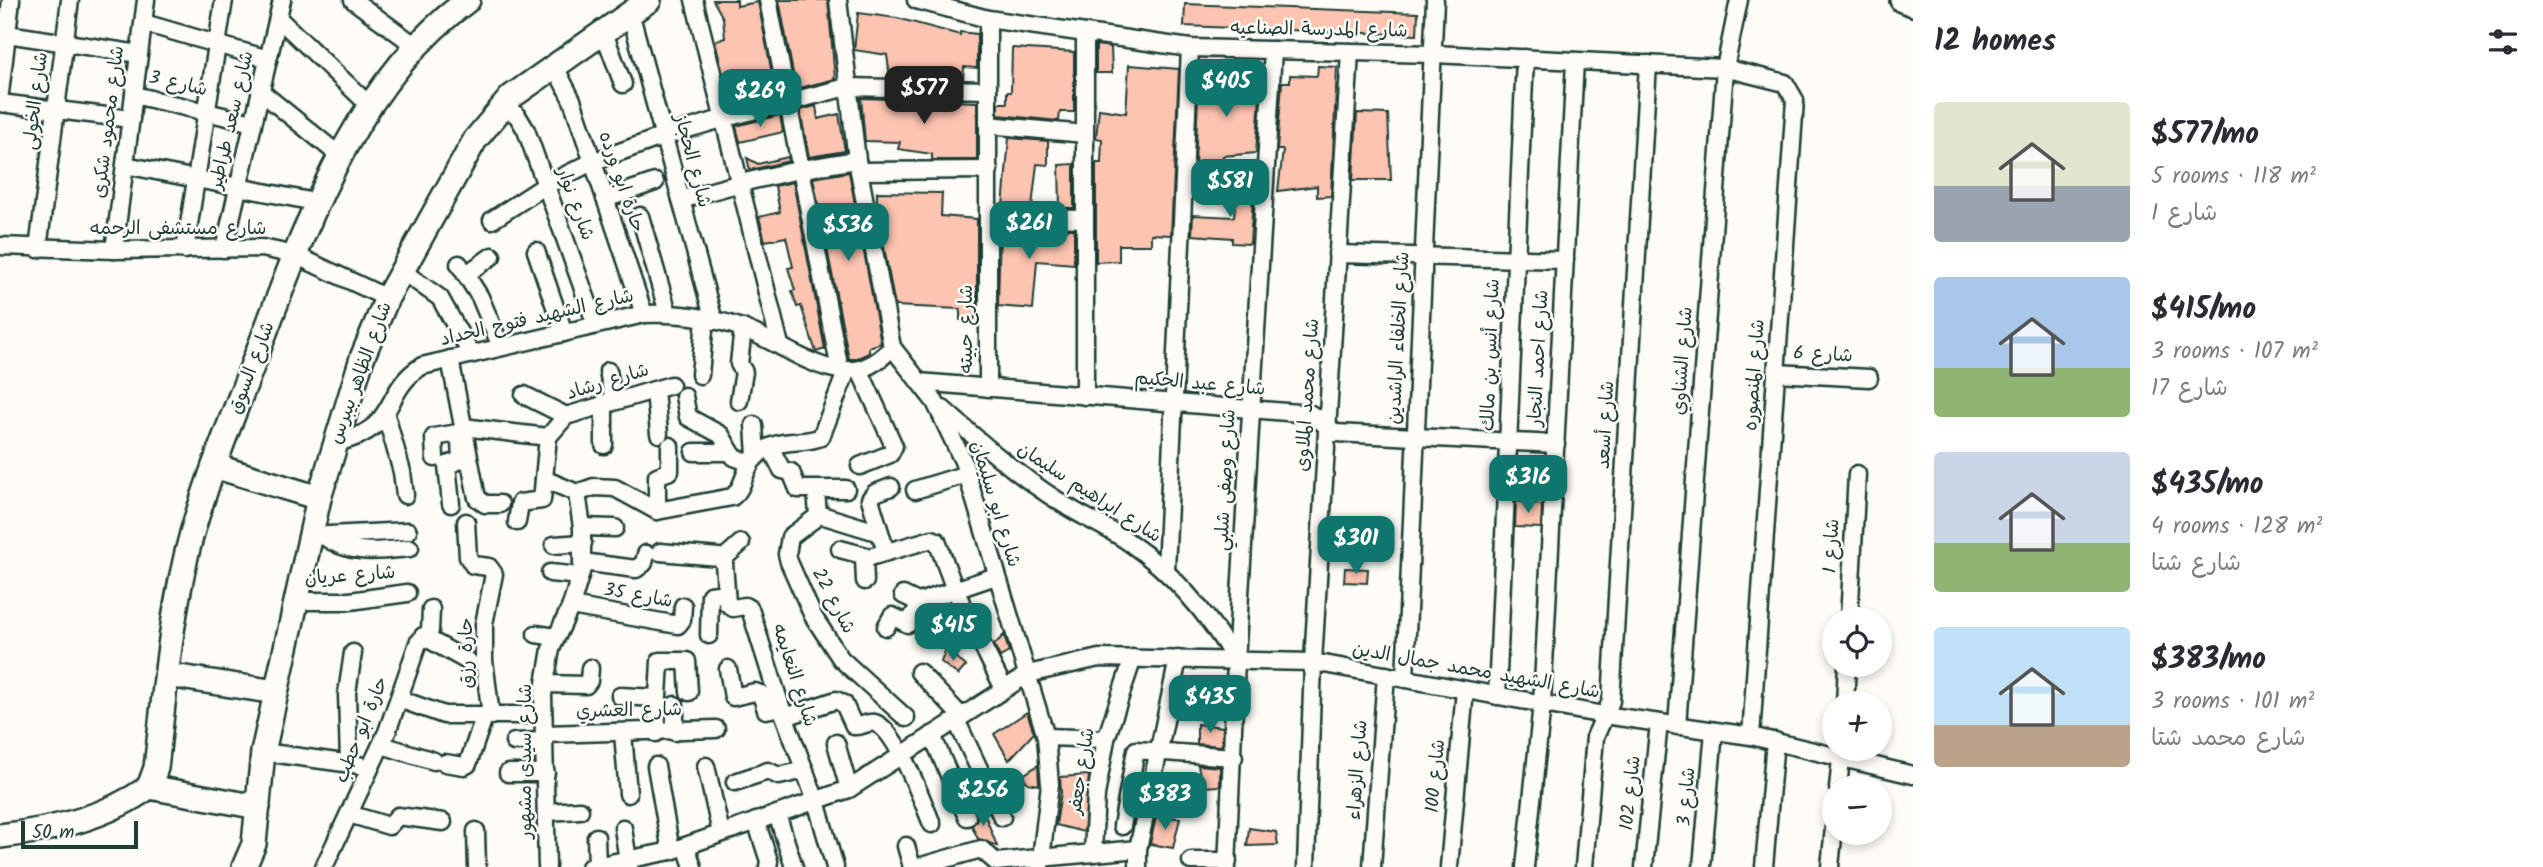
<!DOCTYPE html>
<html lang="en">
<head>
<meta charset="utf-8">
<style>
  :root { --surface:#fff; --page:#f7f7f7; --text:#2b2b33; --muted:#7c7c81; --accent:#0f766e }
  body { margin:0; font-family:Kalam,"Playpen Sans Arabic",sans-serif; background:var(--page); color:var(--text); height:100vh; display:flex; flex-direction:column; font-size:26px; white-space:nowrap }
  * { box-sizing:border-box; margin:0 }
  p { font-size:23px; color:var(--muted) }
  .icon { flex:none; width:38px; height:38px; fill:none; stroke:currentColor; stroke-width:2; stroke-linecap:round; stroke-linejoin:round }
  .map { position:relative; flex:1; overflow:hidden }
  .panel { display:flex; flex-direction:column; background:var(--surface); width:630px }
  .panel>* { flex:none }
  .tools { position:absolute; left:1822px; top:607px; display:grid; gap:14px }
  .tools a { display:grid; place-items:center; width:70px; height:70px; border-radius:50%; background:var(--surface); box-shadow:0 4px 10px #0003; font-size:35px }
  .scale { position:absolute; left:21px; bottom:18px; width:117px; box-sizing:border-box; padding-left:7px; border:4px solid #1f3d34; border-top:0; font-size:19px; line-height:24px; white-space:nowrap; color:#1f3d34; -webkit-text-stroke:5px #fdfcf7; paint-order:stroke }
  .price { position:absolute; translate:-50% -60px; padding:0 16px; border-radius:14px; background:var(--accent); color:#fff; font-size:23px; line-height:46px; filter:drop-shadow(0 2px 4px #0008) }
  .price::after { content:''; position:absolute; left:50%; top:42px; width:21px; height:16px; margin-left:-10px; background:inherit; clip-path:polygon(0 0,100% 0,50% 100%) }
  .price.selected { background:#222; color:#fff }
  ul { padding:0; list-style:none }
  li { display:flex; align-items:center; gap:21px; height:175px; padding:0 21px }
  li span { display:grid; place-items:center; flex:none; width:196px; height:140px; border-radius:7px; color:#555 }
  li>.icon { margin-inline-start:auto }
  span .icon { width:84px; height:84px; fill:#fffc; stroke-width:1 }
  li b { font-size:30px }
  h2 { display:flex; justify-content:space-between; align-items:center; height:84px; padding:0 21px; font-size:30px }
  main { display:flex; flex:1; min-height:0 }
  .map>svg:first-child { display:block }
</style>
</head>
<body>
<main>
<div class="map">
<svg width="1913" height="867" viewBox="0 0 1913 867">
  <rect width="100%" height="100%" fill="#fdfcf7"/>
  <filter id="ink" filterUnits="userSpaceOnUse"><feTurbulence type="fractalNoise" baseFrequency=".0143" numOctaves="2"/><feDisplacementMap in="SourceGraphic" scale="14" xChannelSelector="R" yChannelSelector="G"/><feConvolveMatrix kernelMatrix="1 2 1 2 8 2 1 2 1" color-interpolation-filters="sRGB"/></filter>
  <g filter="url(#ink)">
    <!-- building -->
    <g fill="#fdc4b1" stroke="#1f3d34" stroke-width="2">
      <path d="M713,0H737V6L758,2L776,94L731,106L715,41L725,38L723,18Z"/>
      <path d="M779,0H828L835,79L796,89Z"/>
      <path d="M1185,4L1418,13L1417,35L1184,26Z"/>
      <path d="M858,13L897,18L960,35V32L977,34V68L964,67L963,79L890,77L887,55L854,50Z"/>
      <path d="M1096,45L1111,47L1112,73H1096Z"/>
      <path d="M1012,48L1074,52V112H1060L1059,121L998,115V103H1007V92H1011Z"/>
      <path d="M1129,65L1179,69L1171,235L1151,234V245H1119V261L1096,262V163H1101L1102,139L1096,138L1099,109L1126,113Z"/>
      <path d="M1318,66L1337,67L1331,196L1317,197V186L1278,191L1283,150H1277L1282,82H1290V75L1317,76Z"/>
      <path d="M1199,75L1238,78V83L1261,82L1256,153L1223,156L1220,169L1195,165Z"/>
      <path d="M861,98L977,102V160H932V154L898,149L900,142L865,141Z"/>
      <path d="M816,106L818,119L839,114L845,151L809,157L800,110Z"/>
      <path d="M1357,113L1388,114L1391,180H1353Z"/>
      <path d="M780,115L783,132L740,142L736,126Z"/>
      <path d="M1009,138L1048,141V165L1037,164L1032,207H1003Z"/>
      <path d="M788,157L789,161L750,170L747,158L758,164Z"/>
      <path d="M1074,164V208H1060L1059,165Z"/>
      <path d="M849,172L881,343L869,347V353L855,359H849L813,178Z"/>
      <path d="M1237,181L1254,183L1250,244L1232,243V238L1192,235L1193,215L1234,217Z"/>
      <path d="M793,182L825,349L816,352L801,306L797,307L792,291L795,290L788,268L793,267L786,237L765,241L759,217L780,212L775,186Z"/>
      <path d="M877,192L942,193L941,216L977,219V311L974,320H960V309L895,306L877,210Z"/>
      <path d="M1000,228L1074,229V264L1037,261L1033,309L998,306Z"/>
      <path d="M1516,501L1542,505L1541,528L1515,527Z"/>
      <path d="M1345,568L1368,569L1367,583L1344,582Z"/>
      <path d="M1004,635L1009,652L1000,657L994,645Z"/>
      <path d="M946,649L966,666L958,675L941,662Z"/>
      <path d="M1198,681H1225L1224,699L1203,702Z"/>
      <path d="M1027,712L1034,733L1009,760L994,734Z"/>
      <path d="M1197,724L1223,727L1222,746L1197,744Z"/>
      <path d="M1038,765L1039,785L1028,783L1022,776Z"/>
      <path d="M1198,765L1220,767V786L1202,787Z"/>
      <path d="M1089,775L1084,832L1056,825L1061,792L1060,777Z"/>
      <path d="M981,805L997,846L978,839L972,826L977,819L975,810Z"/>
      <path d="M1156,817L1180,818L1173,848L1150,844Z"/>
      <path d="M1249,828L1276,832L1278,845L1247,846Z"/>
    </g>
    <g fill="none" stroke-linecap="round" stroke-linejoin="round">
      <defs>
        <g id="minor">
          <path d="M353,0L417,47"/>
          <path d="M694,0L780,345"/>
          <path d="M768,0L840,370"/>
          <path d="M838,0L857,160L892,347L935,402L963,461L1046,737L1050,784L1040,867"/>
          <path d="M916,0L988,19L1190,48L1433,54L1725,68L1785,83L1795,100L1751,736"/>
          <path d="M630,12L714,321"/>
          <path d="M278,18L370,106"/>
          <path d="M144,23L268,59"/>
          <path d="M603,30L623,84"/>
          <path d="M7,34L139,54"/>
          <path d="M554,65L572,100L644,314"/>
          <path d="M260,91L340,156"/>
          <path d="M0,93L11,0"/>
          <path d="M134,95L253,123"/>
          <path d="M0,103L131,119"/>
          <path d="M502,107L517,115L526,130L596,325"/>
          <path d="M988,125L1085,134"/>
          <path d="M125,165L315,202"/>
          <path d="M859,171L989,170"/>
          <path d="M605,199L655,182"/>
          <path d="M681,200C739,182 796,169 857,160"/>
          <path d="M640,216L668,313"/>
          <path d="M988,217L1085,219"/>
          <path d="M492,220L546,185L592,162L664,136L725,118L847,87L988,90"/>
          <path d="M0,246L114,250L262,248L295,255L387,298"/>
          <path d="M38,249L70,0"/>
          <path d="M224,249L282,0"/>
          <path d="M114,250L146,0"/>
          <path d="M185,250L224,0"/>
          <path d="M536,251L564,333"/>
          <path d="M1337,254L1565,260"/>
          <path d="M459,264L480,297L501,347"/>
          <path d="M402,271L440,298L471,354"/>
          <path d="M468,273L492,256"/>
          <path d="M450,359L477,498L485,504H500"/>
          <path d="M608,371L614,400"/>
          <path d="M860,371L894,446L890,454L860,466"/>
          <path d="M1776,373L1869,378"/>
          <path d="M700,375L705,319"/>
          <path d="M919,382L1311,414L1336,433L1556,444"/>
          <path d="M988,388V19"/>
          <path d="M655,390L659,434"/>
          <path d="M524,395L566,416"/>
          <path d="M684,396L688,417L721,435L734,457L750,463"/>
          <path d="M1085,396V33"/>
          <path d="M739,401L744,372L739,364L743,328"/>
          <path d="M943,409C980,442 1017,475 1060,502C1082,517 1108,527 1130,543C1175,574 1208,614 1236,661"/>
          <path d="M386,415L402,472L405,495"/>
          <path d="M754,425L756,456"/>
          <path d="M463,427L548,437"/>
          <path d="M334,443C401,430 380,392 422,366L644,314C677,313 713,317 744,329C793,347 847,401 892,347"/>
          <path d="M604,445V403"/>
          <path d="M770,447L782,470L791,472L798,489H846"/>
          <path d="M694,452H730"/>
          <path d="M435,458L434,437L464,432"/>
          <path d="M544,479L577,493L594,487L615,488L657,511L732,497C745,488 743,470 754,459C775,435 801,446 821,437L847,370"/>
          <path d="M816,490L818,516L790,537L787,554L789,562L813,616L841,659L906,718"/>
          <path d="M915,490L967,474"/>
          <path d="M451,504L447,465L461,460L460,442"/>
          <path d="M657,511V476L670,471V446"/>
          <path d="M818,514L880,533"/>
          <path d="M466,522L468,557L473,565L489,567L494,574L484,624V660L491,716"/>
          <path d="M517,522L520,503L542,500L548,437L566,416L671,385"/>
          <path d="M582,527L615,528"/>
          <path d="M322,535C350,556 377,551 410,548"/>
          <path d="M310,536L408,531"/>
          <path d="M554,545L583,543"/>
          <path d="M840,549L870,557L932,539L937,541L955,590L1004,689"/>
          <path d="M660,552L719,557L724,563L727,603L733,608L745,606L750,609L781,707L816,801L835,867"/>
          <path d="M886,552L870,499L875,493L891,487"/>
          <path d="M864,558L865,581"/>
          <path d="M722,560L741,543"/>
          <path d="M582,562L636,569L644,563L646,554"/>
          <path d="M1166,570L1190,48"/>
          <path d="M550,573L580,576"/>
          <path d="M903,595L920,603"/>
          <path d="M296,601H350L407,593"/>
          <path d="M571,606L678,625L682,620L683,606"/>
          <path d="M1849,620L1857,474"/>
          <path d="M886,627L892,616L908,624L922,601L996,576"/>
          <path d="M536,634L556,637"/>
          <path d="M709,635L710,595L726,593"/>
          <path d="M423,636L469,662"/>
          <path d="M728,669L733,697L755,692L761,694L766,710L781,707"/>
          <path d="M919,672L961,716"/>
          <path d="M1405,679L1435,0"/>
          <path d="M545,684L586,685L589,681L590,668"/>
          <path d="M620,696L657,698"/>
          <path d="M1497,696L1525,58"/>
          <path d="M399,699L444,715H543"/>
          <path d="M1845,704L1847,665"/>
          <path d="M785,717L836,700L844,704L854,726C862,727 868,721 875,723C897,730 923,803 932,824"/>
          <path d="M956,720L1002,817"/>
          <path d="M1677,726L1725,68L1739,0"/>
          <path d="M675,732V705"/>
          <path d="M623,733L628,794"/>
          <path d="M656,733L660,661H687L689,692"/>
          <path d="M544,734L716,729"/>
          <path d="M932,735L967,817"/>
          <path d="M1046,737L1106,739"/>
          <path d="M514,742L544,741"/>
          <path d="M836,743L849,789"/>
          <path d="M382,745L434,761"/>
          <path d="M263,752L359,765"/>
          <path d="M349,763L347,693L353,653"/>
          <path d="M445,763L464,766L468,764L484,717"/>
          <path d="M656,766L671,851"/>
          <path d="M706,766L721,833"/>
          <path d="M508,773H546"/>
          <path d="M735,782L768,771L779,776L805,770"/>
          <path d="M1838,788L1842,749"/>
          <path d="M547,812L580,810"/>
          <path d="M349,814L389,826L398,816L443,822"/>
          <path d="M777,814L794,867"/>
          <path d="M756,821L769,861L768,867"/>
          <path d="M1122,826L1136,750L1234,757"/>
          <path d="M623,828L629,867"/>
          <path d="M476,831L477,867"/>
          <path d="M596,837L597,866"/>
          <path d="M686,846L693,867"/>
          <path d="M906,846L912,867"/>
          <path d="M1093,852L1096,795L1106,739L1133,658"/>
          <path d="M1191,861H1228"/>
          <path d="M324,867L387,732L418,643L430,631L431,609"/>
          <path d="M547,867L543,695L551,649L571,606L582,569V527L577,493"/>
          <path d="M590,867L671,851L849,789L1028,674L1099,658L1313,662L1604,715L1751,736L1913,775"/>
          <path d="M918,867L981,849L996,862L1138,849"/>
          <path d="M1138,867V849L1178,659"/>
          <path d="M1227,867L1236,661L1273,50"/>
          <path d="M1306,867L1313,662L1350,52"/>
          <path d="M1372,867L1386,675"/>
          <path d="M1449,867L1465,690"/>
          <path d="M1525,867L1542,704L1575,61"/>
          <path d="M1584,867L1595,737L1611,701L1648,64"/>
          <path d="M1644,867L1659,723"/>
          <path d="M1702,867L1714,731"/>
          <path d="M1764,867L1775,741"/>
          <path d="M1830,867L1834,827"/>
        </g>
        <g id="secondary">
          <path d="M1902,0L1913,4"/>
          <path d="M214,466L319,498"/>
          <path d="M167,675L276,692"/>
          <path d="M149,787L156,768C165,690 171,609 192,533C209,474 233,416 255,359C304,231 352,85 468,0"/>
          <path d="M149,787L258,807"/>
          <path d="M0,836C52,830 106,818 149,787"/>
          <path d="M244,867L254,844L263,752L319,498L362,358L387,298L475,140L511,97L649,0"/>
        </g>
      </defs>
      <!-- minor casing -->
      <use href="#minor" stroke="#1f3d34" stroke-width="21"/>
      <!-- secondary casing -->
      <use href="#secondary" stroke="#1f3d34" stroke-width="28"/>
      <!-- minor -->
      <use href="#minor" stroke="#fdfcf7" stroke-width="16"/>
      <!-- secondary -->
      <use href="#secondary" stroke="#fdfcf7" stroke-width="23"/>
    </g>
  </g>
  <g text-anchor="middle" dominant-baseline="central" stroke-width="5" stroke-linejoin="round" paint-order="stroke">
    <!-- street labels -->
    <g font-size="19" fill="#1f3d34" stroke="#fdfcf7">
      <text transform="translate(1319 30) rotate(1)">شارع المدرسة الصناعيه</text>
      <text transform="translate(178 84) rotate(13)">شارع 3</text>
      <text transform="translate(36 101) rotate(-83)">شارع الخولى</text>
      <text transform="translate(232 120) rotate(-77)">شارع سعد طراطير</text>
      <text transform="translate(109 122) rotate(-83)">شارع محمود شكرى</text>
      <text transform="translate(692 161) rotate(75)">شارع الحجاز</text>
      <text transform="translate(621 182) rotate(71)">حارة ابو ورده</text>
      <text transform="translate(575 204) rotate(70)">شارع نوار</text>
      <text x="178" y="229">شارع مستشفى الرحمه</text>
      <text transform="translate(537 318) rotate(-13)">شارع الشهيد فتوح الحداد</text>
      <text transform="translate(967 329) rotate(-90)">شارع حبيته</text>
      <text transform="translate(1399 338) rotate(-87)">شارع الخلفاء الراشدين</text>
      <text transform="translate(1491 355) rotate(-88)">شارع أنس بن مالك</text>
      <text transform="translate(1823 355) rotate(3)">شارع 6</text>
      <text transform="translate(1539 358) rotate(-87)">شارع احمد النجار</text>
      <text transform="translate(1683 361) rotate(-86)">شارع الشناوي</text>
      <text transform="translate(252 368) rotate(-69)">شارع السوق</text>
      <text transform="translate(361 373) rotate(-70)">شارع الظاهر بيبرس</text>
      <text transform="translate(1755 375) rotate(-86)">شارع المنصوره</text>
      <text transform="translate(608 382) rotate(-17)">شارع رشاد</text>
      <text transform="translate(1200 384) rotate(5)">شارع عبد الحكيم</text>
      <text transform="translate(1308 395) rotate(-86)">شارع محمد الملاوى</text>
      <text transform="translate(1606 425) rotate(-87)">شارع أسعد</text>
      <text transform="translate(1226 480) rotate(-87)">شارع وصفى شلبي</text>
      <text transform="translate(1089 493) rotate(33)">شارع ابراهيم سليمان</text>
      <text transform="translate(995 504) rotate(73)">شارع ابو سليمان</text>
      <text transform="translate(1832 546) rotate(-87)">شارع 1</text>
      <text transform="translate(350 576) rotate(-4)">شارع عريان</text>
      <text transform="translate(638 596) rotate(10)">شارع 35</text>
      <text transform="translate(833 601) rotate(62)">شارع 22</text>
      <text transform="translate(467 653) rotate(-90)">حارة رزق</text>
      <text transform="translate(1476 671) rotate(10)">شارع الشهيد محمد جمال الدين</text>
      <text transform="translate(794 675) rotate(72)">شارع النعايمه</text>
      <text transform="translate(629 711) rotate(-1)">شارع العشري</text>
      <text transform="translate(362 730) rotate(-68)">حارة ابو حطب</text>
      <text transform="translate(526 761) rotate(-90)">شارع سيدى مشهور</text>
      <text transform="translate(1358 770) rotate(-86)">شارع الزهراء</text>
      <text transform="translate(1082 771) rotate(-81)">شارع جعفر</text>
      <text transform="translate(1436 776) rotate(-85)">شارع 100</text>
      <text transform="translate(1631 793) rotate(-84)">شارع 102</text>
      <text transform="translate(1687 797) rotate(-85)">شارع 3</text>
    </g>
  </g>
</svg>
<div class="tools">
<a><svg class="icon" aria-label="locate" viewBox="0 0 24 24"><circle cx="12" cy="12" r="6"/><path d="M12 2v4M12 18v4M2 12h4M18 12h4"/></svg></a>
<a>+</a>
<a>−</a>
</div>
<div class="scale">50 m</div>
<b class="price" style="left:1226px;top:119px">$405</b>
<b class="price selected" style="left:924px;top:126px">$577</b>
<b class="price" style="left:760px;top:129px">$269</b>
<b class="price" style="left:1230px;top:219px">$581</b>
<b class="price" style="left:1029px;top:261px">$261</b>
<b class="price" style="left:848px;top:263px">$536</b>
<b class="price" style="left:1528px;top:515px">$316</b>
<b class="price" style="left:1356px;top:576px">$301</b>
<b class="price" style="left:953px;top:663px">$415</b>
<b class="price" style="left:1210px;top:735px">$435</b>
<b class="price" style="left:983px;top:828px">$256</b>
<b class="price" style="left:1165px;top:832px">$383</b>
</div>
<section class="panel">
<h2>12 homes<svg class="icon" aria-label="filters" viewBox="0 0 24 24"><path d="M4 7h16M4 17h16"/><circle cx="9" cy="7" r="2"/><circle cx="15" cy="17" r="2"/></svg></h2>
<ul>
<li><span style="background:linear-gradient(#dfe7d0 60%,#9aa5b1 0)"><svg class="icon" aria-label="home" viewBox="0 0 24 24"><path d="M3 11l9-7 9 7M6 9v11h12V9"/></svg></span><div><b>$577/mo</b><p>5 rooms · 118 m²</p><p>شارع 1</p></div></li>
<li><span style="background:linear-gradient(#a9c7e8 65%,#8fb573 0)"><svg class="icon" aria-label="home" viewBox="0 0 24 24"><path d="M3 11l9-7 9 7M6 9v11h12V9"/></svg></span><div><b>$415/mo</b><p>3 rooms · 107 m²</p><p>شارع 17</p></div></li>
<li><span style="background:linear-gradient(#c9d6e8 65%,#8fb573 0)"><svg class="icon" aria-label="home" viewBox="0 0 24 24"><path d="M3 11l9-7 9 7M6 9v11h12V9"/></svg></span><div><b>$435/mo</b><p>4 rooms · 128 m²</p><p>شارع شتا</p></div></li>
<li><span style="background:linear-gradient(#bfe0f5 70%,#b9a48a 0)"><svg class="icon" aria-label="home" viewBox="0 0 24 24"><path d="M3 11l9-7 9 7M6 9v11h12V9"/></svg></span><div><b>$383/mo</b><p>3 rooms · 101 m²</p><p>شارع محمد شتا</p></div></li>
</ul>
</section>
</main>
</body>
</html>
